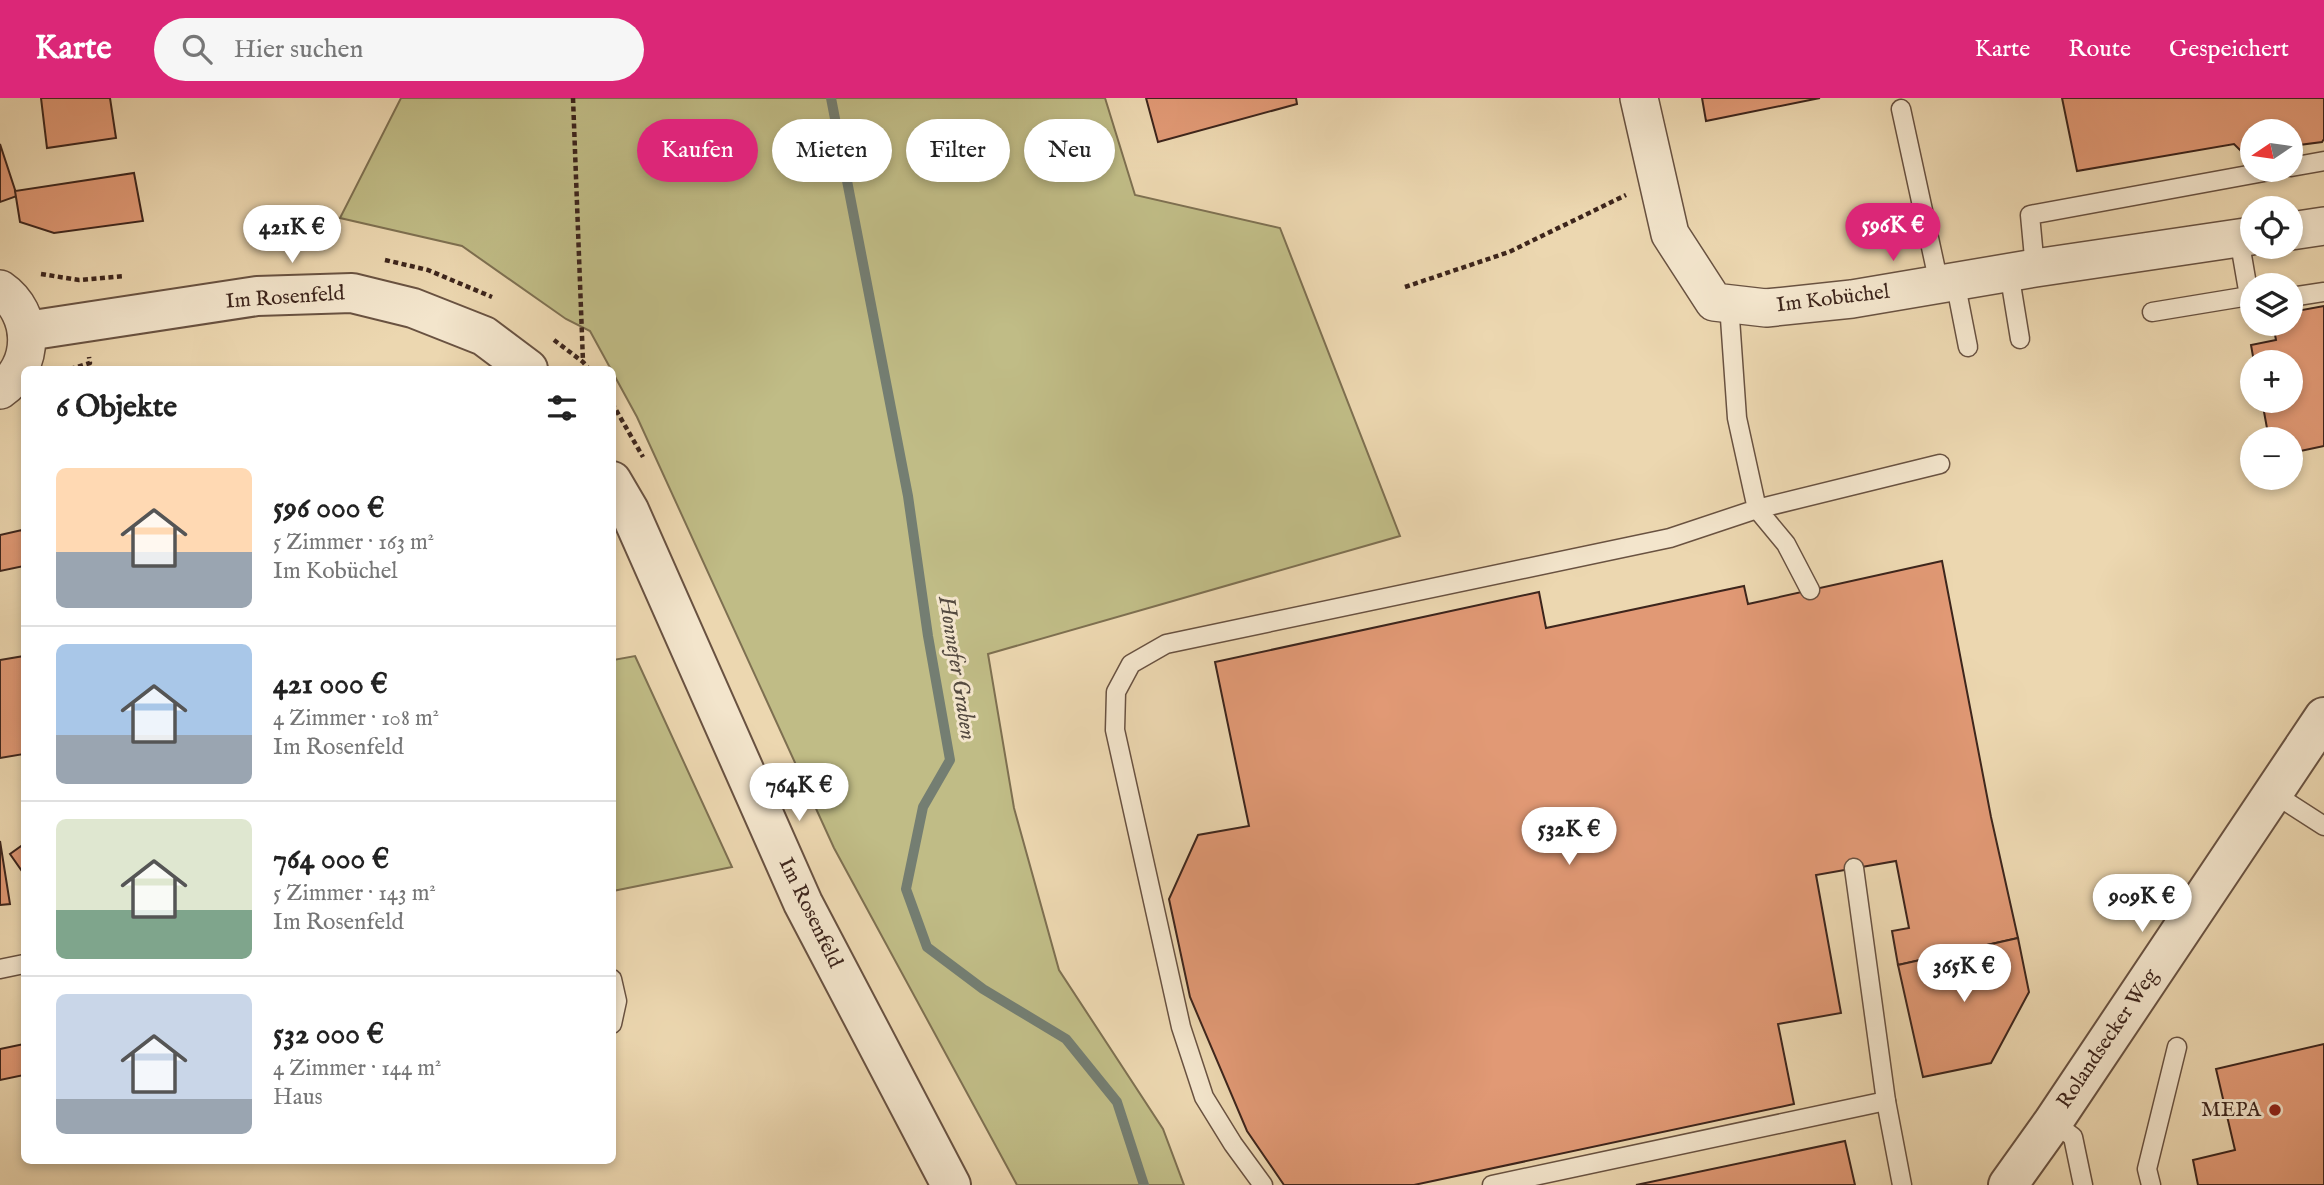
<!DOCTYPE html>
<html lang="de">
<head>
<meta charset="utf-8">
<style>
  :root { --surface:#fff; --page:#f6f6f6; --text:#222; --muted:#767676; --line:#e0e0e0; --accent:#db2777 }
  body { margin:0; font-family:"IM FELL English",serif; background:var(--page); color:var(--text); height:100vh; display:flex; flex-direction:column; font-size:26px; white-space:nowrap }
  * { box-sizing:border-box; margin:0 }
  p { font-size:23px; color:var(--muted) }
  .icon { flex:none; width:38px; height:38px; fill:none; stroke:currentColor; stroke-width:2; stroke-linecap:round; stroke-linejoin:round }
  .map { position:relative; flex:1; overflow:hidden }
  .drawer { position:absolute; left:21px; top:268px; width:595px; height:798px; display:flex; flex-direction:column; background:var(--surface); border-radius:10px; box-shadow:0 4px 10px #0003 }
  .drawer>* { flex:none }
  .banner { position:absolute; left:637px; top:21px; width:665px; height:63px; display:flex; gap:14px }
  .needle { width:46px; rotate:257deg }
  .fabs { position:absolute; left:2240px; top:21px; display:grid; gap:14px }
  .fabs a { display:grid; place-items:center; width:63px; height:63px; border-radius:50%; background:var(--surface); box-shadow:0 4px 10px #0003; font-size:35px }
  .price { position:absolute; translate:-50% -60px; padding:0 16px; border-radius:24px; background:#fff; color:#222; font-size:23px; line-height:46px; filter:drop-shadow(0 2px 4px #0008) }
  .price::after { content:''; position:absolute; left:50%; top:42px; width:21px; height:16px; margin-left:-10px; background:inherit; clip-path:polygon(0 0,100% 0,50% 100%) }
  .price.current { background:var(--accent); color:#fff }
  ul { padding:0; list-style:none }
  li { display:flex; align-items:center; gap:21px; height:175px; padding:0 35px }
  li+li { border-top:2px solid var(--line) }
  li span { display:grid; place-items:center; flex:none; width:196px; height:140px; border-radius:10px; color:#555 }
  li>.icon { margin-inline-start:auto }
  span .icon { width:84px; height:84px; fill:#fffc; stroke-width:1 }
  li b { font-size:30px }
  h2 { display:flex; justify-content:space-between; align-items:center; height:84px; padding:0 35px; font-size:30px }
  .tag { padding:0 24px; border-radius:32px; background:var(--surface); box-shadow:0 4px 10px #0003; font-size:24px; line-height:63px }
  .tag.current { background:var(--accent); color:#fff }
  header { display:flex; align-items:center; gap:42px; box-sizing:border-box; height:98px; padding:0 35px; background:var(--accent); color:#fff }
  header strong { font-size:33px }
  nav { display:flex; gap:38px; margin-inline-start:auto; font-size:24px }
  .search { width:490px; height:63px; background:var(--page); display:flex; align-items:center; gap:18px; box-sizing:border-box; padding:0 24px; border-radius:38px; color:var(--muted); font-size:26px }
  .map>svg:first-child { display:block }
</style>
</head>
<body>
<header>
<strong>Karte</strong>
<div class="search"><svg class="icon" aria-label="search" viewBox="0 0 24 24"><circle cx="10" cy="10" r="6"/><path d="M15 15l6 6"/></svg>Hier suchen</div>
<nav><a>Karte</a><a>Route</a><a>Gespeichert</a></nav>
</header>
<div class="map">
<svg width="2324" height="1087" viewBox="0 0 2324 1087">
  <rect width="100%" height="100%" fill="#ecd7b0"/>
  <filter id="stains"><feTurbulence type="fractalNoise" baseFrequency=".00286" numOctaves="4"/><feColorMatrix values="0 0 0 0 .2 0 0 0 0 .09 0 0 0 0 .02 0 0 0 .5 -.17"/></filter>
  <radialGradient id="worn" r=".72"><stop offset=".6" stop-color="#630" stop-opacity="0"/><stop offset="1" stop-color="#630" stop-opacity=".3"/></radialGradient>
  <!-- green -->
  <g fill="#c0bc86" stroke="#7e7051" stroke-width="2">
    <path d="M401,0H1105L1135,97L1280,130L1400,438L988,556L1014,710L1059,872L1163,1031L1184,1087H1017L834,750L637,319L590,233L566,221L462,148L340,120Z"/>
    <path d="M635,558L732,769L613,793V562Z"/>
  </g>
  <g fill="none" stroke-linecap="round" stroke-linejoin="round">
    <!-- stream -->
    <path stroke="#747e72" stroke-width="10" d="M831,0L908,398L928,538L950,662L923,709L906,791L927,849L983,891L1066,941L1117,1004L1144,1087"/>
  </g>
  <!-- building -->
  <g fill="#e19975" stroke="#3d251c" stroke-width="2">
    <path d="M41,0H110L116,40L47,50Z"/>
    <path d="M1146,0H1296L1297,6L1158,44Z"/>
    <path d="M1702,0H1820L1706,23Z"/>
    <path d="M2062,0H2324V41L2322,44L2291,48V33H2252V54L2243,55L2234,46L2077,73Z"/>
    <path d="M0,46L17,98L0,104Z"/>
    <path d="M134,75L143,123L54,135L20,124L15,93Z"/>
    <path d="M2324,208V348L2291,355V341H2269L2262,303H2291V264H2254L2251,247L2276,242L2273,226H2291V214Z"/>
    <path d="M22,432L24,468L0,473V437Z"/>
    <path d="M1942,463L1991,719L2018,840L1898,867L1892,833L1909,830L1896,763L1816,777L1841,915L1778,926L1794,1006L1414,1087H1284L1247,1033L1190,899L1169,801L1198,737L1249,728L1215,564L1539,494L1546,530L1744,488L1748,506Z"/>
    <path d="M24,558V656L0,660V562Z"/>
    <path d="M0,743L10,806L0,807Z"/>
    <path d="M24,746V776L10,756Z"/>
    <path d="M2018,840L2029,894L1991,965L1923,979L1898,867Z"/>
    <path d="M24,946V977L0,982V951Z"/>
    <path d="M2324,946V1087H2198L2193,1062L2235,1052L2216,971Z"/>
    <path d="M1845,1043L1855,1087H1636Z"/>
  </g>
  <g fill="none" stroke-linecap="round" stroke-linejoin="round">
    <defs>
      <g id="service">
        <path d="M1901,11L1939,186"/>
        <path d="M2291,69L2324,63"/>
        <path d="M2239,140L2249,198L2252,205"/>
        <path d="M2035,170L2030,117L2275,72"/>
        <path d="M2009,174L2020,241"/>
        <path d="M1955,183L1968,249"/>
        <path d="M2291,199L2324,194"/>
        <path d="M2152,214L2249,198"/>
        <path d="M1810,492L1786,446L1757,411L1940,366"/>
        <path d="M2273,695L2324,728"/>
        <path d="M1854,770L1886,1003L1902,1087"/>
        <path d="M0,871L24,866"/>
        <path d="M612,881L617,903L612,926"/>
        <path d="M2053,1024L2073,1039L2083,1087"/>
        <path d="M1263,1087L1233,1046L1204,999L1181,929L1115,632L1116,594L1131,566L1166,546L1670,440L1757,411L1737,320L1729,206"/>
        <path d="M1492,1087L1886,1003"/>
        <path d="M2151,1087L2147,1071L2177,949"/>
      </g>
      <g id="minor">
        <path d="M1639,0L1670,136L1714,204L1766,210L1852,201L2035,170L2252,138"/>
        <path d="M2291,133L2324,128"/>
        <path d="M0,191C35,215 36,268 0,292"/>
      </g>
      <g id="tertiary">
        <path d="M27,233L257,198L352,195L413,210L484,238L528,271"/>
        <path d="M612,383L629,412L803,805L951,1087"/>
        <path d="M2008,1087L2053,1024L2324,619"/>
      </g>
    </defs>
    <!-- service casing -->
    <use href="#service" stroke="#695241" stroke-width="21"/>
    <!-- minor casing -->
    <use href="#minor" stroke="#695241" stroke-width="40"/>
    <!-- tertiary casing -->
    <use href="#tertiary" stroke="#695241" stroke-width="42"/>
    <!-- path -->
    <g stroke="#3d251c" stroke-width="4.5" stroke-dasharray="5 3.5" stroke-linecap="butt">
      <path d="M573,0L583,264"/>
      <path d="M385,162L428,172L492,199"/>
      <path d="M41,176L79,182L125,178"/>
      <path d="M1405,189L1509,154L1626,97"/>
      <path d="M554,242L583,264L589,271"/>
      <path d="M70,271L90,265L89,259"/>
      <path d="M612,305L643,359"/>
    </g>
    <!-- service -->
    <use href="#service" stroke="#f3e5cc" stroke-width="18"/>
    <!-- minor -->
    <use href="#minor" stroke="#f3e5cc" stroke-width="37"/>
    <!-- tertiary -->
    <use href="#tertiary" stroke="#f3e5cc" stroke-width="38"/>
  </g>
  <!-- markers -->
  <circle fill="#8f2418" stroke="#f3e5cc" stroke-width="2.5" cx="2275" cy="1012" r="7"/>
  <g text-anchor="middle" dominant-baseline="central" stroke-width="6" stroke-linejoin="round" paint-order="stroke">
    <!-- street labels -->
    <g font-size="21" fill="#3d251c" stroke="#f3e5cc">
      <text transform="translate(285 200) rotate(-4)">Im Rosenfeld</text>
      <text transform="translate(1833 201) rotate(-7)">Im Kobüchel</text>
      <text transform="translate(810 815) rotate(64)">Im Rosenfeld</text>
      <text transform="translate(2108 941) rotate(-56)">Rolandsecker Weg</text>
    </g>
    <!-- poi labels -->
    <g font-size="21" fill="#3d251c" stroke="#f3e5cc" text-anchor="end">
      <text x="2261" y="1012">MEPA</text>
    </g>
    <!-- water labels -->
    <g font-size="23" font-style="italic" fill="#544a40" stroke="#f3e5cc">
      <text transform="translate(957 570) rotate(81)">Honnefer Graben</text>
    </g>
  </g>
  <rect width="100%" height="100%" filter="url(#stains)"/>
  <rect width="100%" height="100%" fill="url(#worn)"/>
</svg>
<div class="fabs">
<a><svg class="needle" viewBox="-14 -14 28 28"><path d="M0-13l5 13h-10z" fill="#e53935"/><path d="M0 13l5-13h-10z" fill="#767676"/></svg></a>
<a><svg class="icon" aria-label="locate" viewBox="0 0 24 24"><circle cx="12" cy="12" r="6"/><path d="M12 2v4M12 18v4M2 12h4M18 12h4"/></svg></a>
<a><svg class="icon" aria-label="layers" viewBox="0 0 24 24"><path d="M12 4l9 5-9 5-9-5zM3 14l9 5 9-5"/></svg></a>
<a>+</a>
<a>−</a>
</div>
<b class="price current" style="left:1893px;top:165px">596K €</b>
<b class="price" style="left:292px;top:167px">421K €</b>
<b class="price" style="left:799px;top:725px">764K €</b>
<b class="price" style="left:1569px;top:769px">532K €</b>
<b class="price" style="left:2142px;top:836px">909K €</b>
<b class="price" style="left:1964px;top:906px">365K €</b>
<div class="banner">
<a class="tag current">Kaufen</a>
<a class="tag">Mieten</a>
<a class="tag">Filter</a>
<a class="tag">Neu</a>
</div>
<section class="drawer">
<h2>6 Objekte<svg class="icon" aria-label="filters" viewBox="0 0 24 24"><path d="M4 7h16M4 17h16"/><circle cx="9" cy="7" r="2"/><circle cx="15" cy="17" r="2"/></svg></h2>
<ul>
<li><span style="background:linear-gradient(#ffd9b3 60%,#9aa5b1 0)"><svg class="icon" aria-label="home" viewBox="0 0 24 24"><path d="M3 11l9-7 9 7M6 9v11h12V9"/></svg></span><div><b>596 000 €</b><p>5 Zimmer · 163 m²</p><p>Im Kobüchel</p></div></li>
<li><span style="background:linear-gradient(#a9c7e8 65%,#9aa5b1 0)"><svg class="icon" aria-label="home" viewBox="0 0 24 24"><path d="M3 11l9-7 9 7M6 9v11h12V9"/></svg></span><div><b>421 000 €</b><p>4 Zimmer · 108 m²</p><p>Im Rosenfeld</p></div></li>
<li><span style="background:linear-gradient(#dfe7d0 65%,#7fa58c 0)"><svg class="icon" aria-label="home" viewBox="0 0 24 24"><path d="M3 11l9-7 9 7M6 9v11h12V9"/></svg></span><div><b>764 000 €</b><p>5 Zimmer · 143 m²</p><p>Im Rosenfeld</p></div></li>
<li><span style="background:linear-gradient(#c9d6e8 75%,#9aa5b1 0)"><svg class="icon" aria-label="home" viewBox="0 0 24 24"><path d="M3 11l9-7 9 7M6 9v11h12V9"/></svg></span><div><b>532 000 €</b><p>4 Zimmer · 144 m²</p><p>Haus</p></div></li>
</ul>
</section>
</div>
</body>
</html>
